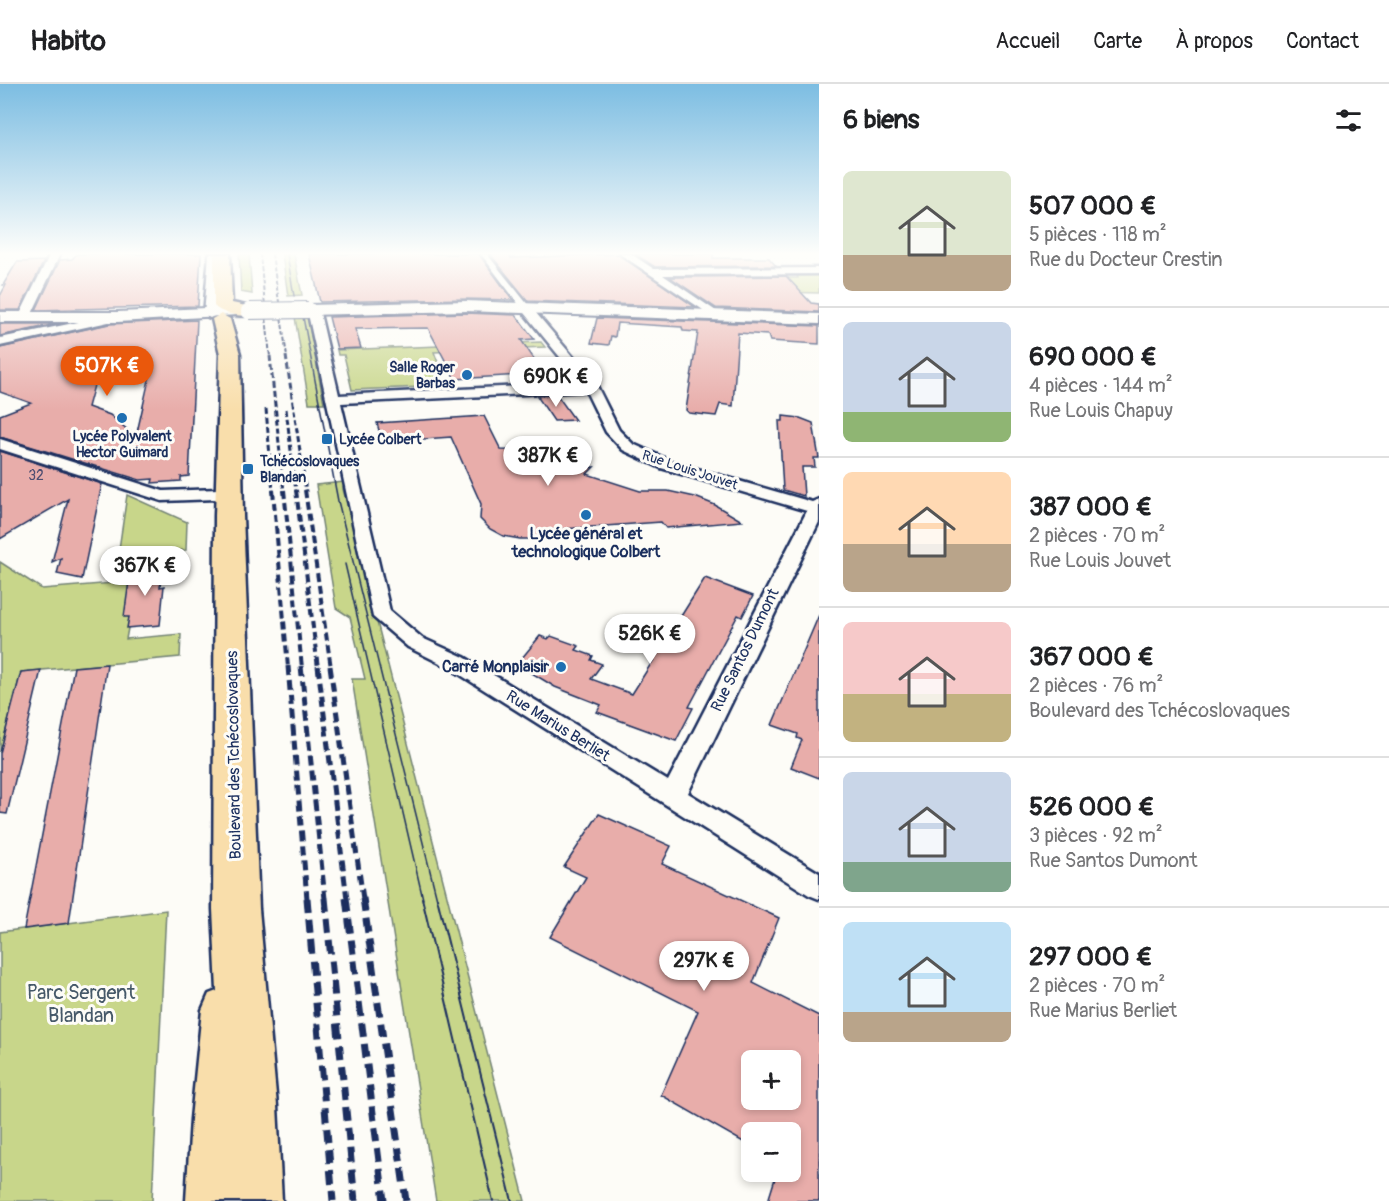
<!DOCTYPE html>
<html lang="fr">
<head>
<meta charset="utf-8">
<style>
  :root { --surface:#fff; --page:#f6f6f6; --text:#202124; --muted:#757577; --line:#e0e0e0; --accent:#ea580c }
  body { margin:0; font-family:Pangolin,sans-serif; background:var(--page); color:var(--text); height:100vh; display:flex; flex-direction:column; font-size:22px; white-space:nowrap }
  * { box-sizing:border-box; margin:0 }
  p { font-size:20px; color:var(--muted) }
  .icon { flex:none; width:33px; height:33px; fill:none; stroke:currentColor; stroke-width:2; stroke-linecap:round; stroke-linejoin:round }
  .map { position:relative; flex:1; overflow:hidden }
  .side { display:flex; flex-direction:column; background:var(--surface); width:570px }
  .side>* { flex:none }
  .controls { position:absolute; left:741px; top:966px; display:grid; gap:12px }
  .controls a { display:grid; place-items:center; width:60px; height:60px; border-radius:9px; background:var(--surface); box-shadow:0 3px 9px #0003; font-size:30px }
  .price { position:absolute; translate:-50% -51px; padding:0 14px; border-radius:21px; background:#fff; color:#222; font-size:20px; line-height:39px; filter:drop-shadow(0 2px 3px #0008) }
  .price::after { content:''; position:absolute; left:50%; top:36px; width:18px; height:14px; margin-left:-9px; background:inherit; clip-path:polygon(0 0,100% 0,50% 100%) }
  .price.on { background:var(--accent); color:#fff }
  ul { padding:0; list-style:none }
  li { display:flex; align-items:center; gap:18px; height:150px; padding:0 24px }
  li+li { border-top:2px solid var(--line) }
  li span { display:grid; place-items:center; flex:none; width:168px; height:120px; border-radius:9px; color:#555 }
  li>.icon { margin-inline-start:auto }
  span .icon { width:72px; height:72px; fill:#fffc; stroke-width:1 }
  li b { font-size:26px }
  h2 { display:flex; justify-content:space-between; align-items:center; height:72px; padding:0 24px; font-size:26px }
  header { display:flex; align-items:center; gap:36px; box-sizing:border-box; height:84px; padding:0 30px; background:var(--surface); border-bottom:2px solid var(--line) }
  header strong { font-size:28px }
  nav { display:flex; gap:33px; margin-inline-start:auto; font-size:21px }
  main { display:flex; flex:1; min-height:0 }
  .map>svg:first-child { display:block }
</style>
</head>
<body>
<header>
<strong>Habito</strong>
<nav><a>Accueil</a><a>Carte</a><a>À propos</a><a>Contact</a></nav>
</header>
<main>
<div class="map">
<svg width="819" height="1117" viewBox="0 0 819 1117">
  <rect width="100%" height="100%" fill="#fdfcf7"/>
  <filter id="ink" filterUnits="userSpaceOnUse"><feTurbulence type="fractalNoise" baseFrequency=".0167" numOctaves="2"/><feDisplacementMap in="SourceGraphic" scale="12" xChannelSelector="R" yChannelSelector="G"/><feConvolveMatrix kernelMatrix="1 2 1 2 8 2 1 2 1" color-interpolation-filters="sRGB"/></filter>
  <g filter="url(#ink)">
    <!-- green -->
    <g fill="#c8d68a" stroke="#728274" stroke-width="1.5">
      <path d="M239,170H249L252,210L241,208Z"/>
      <path d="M282,170H294L302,211L288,212Z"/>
      <path d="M819,190V209L779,208L767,194H798L797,191Z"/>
      <path d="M295,233H306L308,236L324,319H309Z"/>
      <path d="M541,258L545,263L434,268L447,302L352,306L344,271H338L337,266Z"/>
      <path d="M344,398L343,405L525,1117H436L352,595H365L350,533L336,524L316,401Z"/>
      <path d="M127,411L187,438L186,466L118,472Z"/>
      <path d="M0,478L42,505L137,497L126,555L181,550L180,573L21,588L0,669Z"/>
      <path d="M166,826L152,1117H0V848Z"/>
    </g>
    <!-- building -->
    <g fill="#e8adaa" stroke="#1b2f5e" stroke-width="1.5" fill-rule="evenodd">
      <path d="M77,170H201L198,222L36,226L60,176L72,175Z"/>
      <path d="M309,170H479L513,216L466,215L320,218Z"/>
      <path d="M490,170H508L511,174L618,170L695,223L528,217Z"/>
      <path d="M635,170H713V174H769L776,182L655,183Z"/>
      <path d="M44,177L20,226H0V212L6,201H3L17,178Z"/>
      <path d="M786,192L811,219L819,220V228L716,224L670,193Z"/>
      <path d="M466,229L516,231L534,255L521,256L550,298L529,299L523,291L455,295L428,244L355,245L361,264L337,265L329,233Z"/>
      <path d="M597,234L819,242V260L770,257L768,251L738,249L733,322L720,320L716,332L689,329L686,326L698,248L683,247L682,243L617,239L615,253L611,252L609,261L591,259Z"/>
      <path d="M197,236L189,392L181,393V397L152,399L153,395L140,396L0,353V331L31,319L0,308V264L109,240ZM150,291L136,353L110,331L88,323L96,294Z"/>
      <path d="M0,240H56L0,252Z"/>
      <path d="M557,311L575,336L554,337L537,312Z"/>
      <path d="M484,332L501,366L541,367L561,382L570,385L594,383L587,390L640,407H668L695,413L715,421L742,437L666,444L661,438L550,446L555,455H520L503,452L490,445L480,435L481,420L451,353L382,358L377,339Z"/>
      <path d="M783,332L800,334L813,339L819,374H814L815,383H802L804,412L783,406L779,337H783Z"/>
      <path d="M0,367L102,400L82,495L57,490L61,474L52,478L68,415L0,455Z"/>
      <path d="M162,480L160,503L164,502L160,541L127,544L129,533H124L131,483Z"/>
      <path d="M705,494L753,512L742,533L738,531L689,623L693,624L676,657L597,628L601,621L555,603L517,580L540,552L548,555L551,552L579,562L576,566L593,572L591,576L602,580L591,595L632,610Z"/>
      <path d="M819,531V694L791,683L802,656L797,654L798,650L772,641Z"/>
      <path d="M107,580L69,839L24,845L74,583Z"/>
      <path d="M41,586L7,730L0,729V669L21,588Z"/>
      <path d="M599,730L671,762L662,780L779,834L753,899L819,932V1117H768L777,1088H790V1048H752V1063L661,1011L698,927L550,853L586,793L564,783ZM752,976H790V1016H752Z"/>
    </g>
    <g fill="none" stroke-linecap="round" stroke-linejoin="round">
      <!-- primary-tunnel -->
      <path stroke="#d0d3d8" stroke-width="17" stroke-dasharray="17 9" stroke-linecap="butt" d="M233,235L234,209"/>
      <defs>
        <path id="pedestrian" d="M481,170H487L529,222V226H523Z"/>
        <g id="minor">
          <path d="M50,170H60L30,234L20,236L18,234Z"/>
          <path d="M209,170H219L216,231L210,234L204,231Z"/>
          <path d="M620,170H631L654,185L819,184V190L663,191L719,229V233L715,234Z"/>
          <path d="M313,222L319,225L339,311L581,299L520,224L530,222L596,300L619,346L633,360L673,378L812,418L819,415V438L688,709L819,789V815L809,811L448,583L408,563L373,533L307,225ZM586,307L606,348L623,366L661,384L807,427L668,697L464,573L422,554L390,527L341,319Z"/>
          <path d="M118,230L124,233L122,235L0,262V254Z"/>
          <path d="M0,355L163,407L219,405L235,410L237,414L229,419L217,415L162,417L0,365Z"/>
        </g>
        <g id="secondary">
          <path d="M466,217L819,230V240L466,227L308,231L300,226L308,221Z"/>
          <path d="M249,222L257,227L255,230L118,238H0V228H118Z"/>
        </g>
        <g id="primary">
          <path d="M214,170H230L232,219L251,223L254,227L251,231C241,233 221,230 214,222Z"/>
          <path d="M221,230L230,235L240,270L243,432L259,825L277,1022L282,1117H186L191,1035L202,926L209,910L217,907L213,825L215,432L220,270L212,235Z"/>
        </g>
      </defs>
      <!-- pedestrian casing -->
      <use href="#pedestrian" stroke="#1b2f5e" stroke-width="5"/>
      <!-- minor casing -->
      <use href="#minor" stroke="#1b2f5e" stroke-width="5"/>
      <!-- secondary casing -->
      <use href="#secondary" stroke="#1b2f5e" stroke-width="4"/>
      <!-- primary casing -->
      <use href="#primary" stroke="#1b2f5e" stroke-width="5"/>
      <!-- pedestrian -->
      <use href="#pedestrian" fill="#fdfcf7" fill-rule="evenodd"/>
      <!-- minor -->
      <use href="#minor" fill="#fdfcf7" fill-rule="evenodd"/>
      <!-- secondary -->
      <use href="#secondary" fill="#fdfcf7" fill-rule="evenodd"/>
      <!-- primary -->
      <use href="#primary" fill="#f9deab" fill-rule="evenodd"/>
      <!-- tram-far1 -->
      <g stroke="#1b2f5e" stroke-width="1.5">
        <path d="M287,170L294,212"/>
        <path d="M303,233L338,417L437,815"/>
        <path d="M345,480L423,815"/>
      </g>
      <!-- tram -->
      <g stroke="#1b2f5e" stroke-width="2">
        <path d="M422,814L493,1117"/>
        <path d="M437,814L512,1117"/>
      </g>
      <!-- rail-far4 -->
      <g stroke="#1b2f5e" stroke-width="2" stroke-dasharray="4.5 2" stroke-linecap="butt">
        <path d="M260,170L270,273"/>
        <path d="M272,170L287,273"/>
      </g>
      <!-- rail-far3 -->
      <g stroke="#1b2f5e" stroke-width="3" stroke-dasharray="6 3" stroke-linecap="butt">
        <path d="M270,272L284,408"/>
        <path d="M286,272L306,408"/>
        <path d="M266,325L273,408"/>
        <path d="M286,325L296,408"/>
      </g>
      <!-- rail-far2 -->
      <g stroke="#1b2f5e" stroke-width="4" stroke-dasharray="8 4" stroke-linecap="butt">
        <path d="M273,406L288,584"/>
        <path d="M284,406L302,584"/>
        <path d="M296,406L318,584"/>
        <path d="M305,406L331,584"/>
      </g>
      <!-- rail-far1 -->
      <g stroke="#1b2f5e" stroke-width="5" stroke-dasharray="10 5" stroke-linecap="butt">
        <path d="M288,582L307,815"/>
        <path d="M301,582L325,815"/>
        <path d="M318,582L347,815"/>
        <path d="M330,582L363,815"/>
      </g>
      <!-- rail -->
      <g stroke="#1b2f5e" stroke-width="7" stroke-dasharray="14 7" stroke-linecap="butt">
        <path d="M307,814L333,1117"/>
        <path d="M325,814L355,1117"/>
        <path d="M346,814L384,1117"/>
        <path d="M363,814L406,1117"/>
      </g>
      <defs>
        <path id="secondary-bridge" d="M249,227L308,226"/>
      </defs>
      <!-- secondary-bridge casing -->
      <use href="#secondary-bridge" stroke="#1b2f5e" stroke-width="18" stroke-linecap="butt"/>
      <!-- secondary-bridge -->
      <use href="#secondary-bridge" stroke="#fdfcf7" stroke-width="16"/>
    </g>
  </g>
  <!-- sky -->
  <linearGradient id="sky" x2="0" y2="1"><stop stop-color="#7cbde2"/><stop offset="0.52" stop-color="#fefefb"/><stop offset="1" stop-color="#fefefb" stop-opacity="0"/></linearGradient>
  <rect width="819" height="326" fill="url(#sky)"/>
  <!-- markers -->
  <g fill="#1f6fb2" stroke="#fdfcf7" stroke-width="2">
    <circle cx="467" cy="291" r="6"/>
    <circle cx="122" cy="334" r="6"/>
    <rect x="321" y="349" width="12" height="12" rx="3"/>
    <rect x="242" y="379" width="12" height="12" rx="3"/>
    <circle cx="586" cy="431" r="6"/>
    <circle cx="561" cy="583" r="6"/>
  </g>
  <g text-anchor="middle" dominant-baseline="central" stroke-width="6" stroke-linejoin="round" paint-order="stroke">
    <!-- far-poi labels -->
    <g font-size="14" font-weight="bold" fill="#1b2f5e" stroke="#fdfcf7" text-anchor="start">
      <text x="455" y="283" text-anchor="end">Salle Roger<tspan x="455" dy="16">Barbas</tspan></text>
      <text x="122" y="352" text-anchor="middle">Lycée Polyvalent<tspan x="122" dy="16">Hector Guimard</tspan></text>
      <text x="339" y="355">Lycée Colbert</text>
      <text x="260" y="377">Tchécoslovaques<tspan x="260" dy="16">Blandan</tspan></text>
    </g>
    <!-- far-street labels -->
    <g font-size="14" fill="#1b2f5e" stroke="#fdfcf7">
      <text transform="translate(690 386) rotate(18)">Rue Louis Jouvet</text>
    </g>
    <!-- number labels -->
    <g font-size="14" fill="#4e4e71">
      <text x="36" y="391">32</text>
    </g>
    <!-- poi labels -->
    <g font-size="16" font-weight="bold" fill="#1b2f5e" stroke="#fdfcf7">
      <text x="586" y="450">Lycée général et<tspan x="586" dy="18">technologique Colbert</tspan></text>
      <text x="549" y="583" text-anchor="end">Carré Monplaisir</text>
    </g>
    <!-- street labels -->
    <g font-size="16" fill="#1b2f5e" stroke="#fdfcf7">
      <text transform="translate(745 566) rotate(-64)">Rue Santos Dumont</text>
      <text transform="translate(558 642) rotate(32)">Rue Marius Berliet</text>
      <text transform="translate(234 671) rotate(-91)">Boulevard des Tchécoslovaques</text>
    </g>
    <!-- near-park labels -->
    <g font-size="20" fill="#465969" stroke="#fdfcf7">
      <text x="81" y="908">Parc Sergent<tspan x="81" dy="23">Blandan</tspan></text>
    </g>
  </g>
</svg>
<div class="controls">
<a>+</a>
<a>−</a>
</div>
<b class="price on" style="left:107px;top:313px">507K €</b>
<b class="price" style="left:556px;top:324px">690K €</b>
<b class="price" style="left:548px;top:403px">387K €</b>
<b class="price" style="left:145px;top:513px">367K €</b>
<b class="price" style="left:650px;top:581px">526K €</b>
<b class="price" style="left:704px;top:908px">297K €</b>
</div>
<section class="side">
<h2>6 biens<svg class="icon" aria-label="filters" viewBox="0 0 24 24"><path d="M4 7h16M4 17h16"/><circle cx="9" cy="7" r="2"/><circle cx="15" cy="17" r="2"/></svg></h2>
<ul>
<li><span style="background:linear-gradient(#dfe7d0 70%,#b9a48a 0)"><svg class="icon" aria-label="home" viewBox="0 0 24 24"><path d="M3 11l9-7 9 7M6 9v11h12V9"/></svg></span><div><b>507 000 €</b><p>5 pièces · 118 m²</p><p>Rue du Docteur Crestin</p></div></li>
<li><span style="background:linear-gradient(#c9d6e8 75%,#8fb573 0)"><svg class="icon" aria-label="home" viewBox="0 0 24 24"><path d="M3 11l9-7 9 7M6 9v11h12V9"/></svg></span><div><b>690 000 €</b><p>4 pièces · 144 m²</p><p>Rue Louis Chapuy</p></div></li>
<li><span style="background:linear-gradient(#ffd9b3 60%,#b9a48a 0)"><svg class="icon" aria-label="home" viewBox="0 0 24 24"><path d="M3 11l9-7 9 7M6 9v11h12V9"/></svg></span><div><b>387 000 €</b><p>2 pièces · 70 m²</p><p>Rue Louis Jouvet</p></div></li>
<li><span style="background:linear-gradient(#f6c9c9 60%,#c2b280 0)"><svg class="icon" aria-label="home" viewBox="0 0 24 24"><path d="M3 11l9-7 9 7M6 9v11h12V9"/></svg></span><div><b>367 000 €</b><p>2 pièces · 76 m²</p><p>Boulevard des Tchécoslovaques</p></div></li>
<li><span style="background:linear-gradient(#c9d6e8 75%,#7fa58c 0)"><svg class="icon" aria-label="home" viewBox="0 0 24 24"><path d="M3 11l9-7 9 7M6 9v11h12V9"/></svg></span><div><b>526 000 €</b><p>3 pièces · 92 m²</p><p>Rue Santos Dumont</p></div></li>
<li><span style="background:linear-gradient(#bfe0f5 75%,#b9a48a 0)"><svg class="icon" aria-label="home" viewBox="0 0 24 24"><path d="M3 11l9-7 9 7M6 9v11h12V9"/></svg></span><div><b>297 000 €</b><p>2 pièces · 70 m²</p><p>Rue Marius Berliet</p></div></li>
</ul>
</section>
</main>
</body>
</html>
